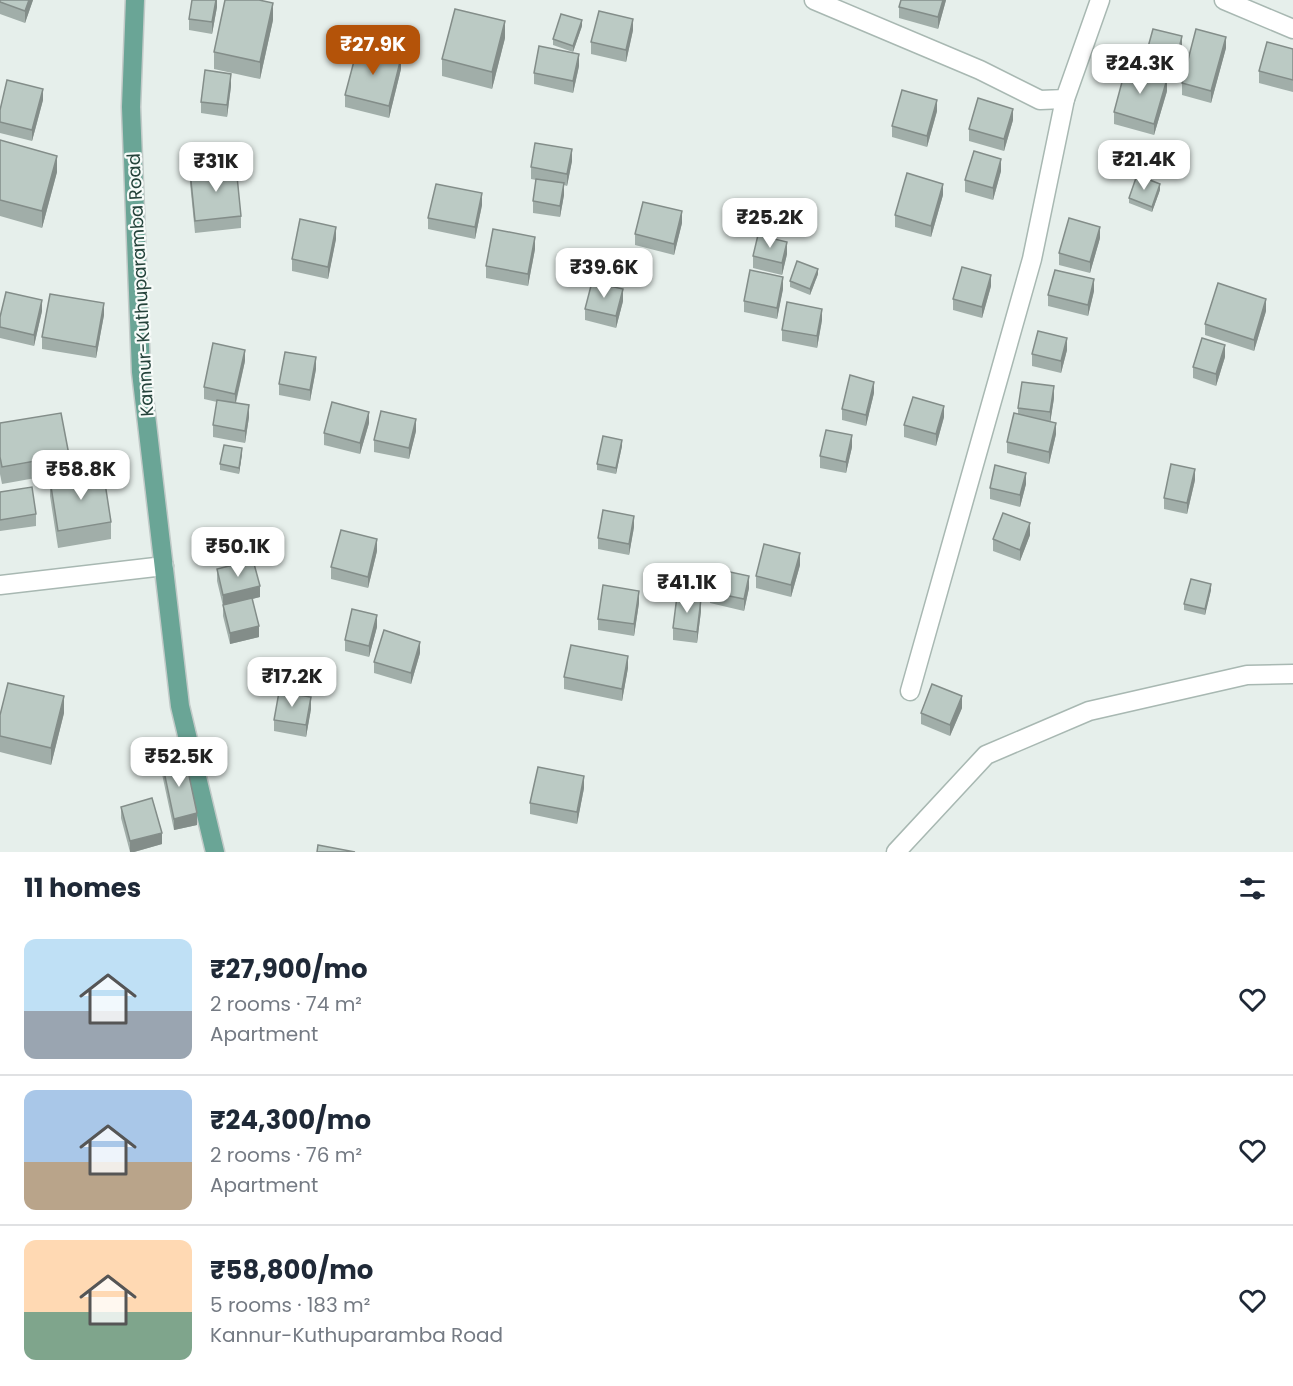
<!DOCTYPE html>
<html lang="en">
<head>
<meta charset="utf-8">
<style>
  :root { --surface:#fff; --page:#f2f2f3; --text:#1f2937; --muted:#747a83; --line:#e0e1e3; --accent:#b45309 }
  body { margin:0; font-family:Poppins,sans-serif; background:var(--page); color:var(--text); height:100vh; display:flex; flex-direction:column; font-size:22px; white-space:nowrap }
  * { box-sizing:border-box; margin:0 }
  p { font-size:20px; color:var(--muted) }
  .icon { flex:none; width:33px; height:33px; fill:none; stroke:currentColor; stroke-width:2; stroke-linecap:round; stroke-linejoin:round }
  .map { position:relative; height:852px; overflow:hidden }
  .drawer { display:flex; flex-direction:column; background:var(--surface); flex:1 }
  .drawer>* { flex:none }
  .price { position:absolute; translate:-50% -51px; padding:0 14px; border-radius:12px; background:#fff; color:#222; font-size:20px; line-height:39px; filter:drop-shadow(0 2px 3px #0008) }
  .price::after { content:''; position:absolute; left:50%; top:36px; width:18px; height:14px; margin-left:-9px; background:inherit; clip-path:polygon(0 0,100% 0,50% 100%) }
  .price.selected { background:var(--accent); color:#fff }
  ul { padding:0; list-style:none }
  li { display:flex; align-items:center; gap:18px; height:150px; padding:0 24px }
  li+li { border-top:2px solid var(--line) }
  li span { display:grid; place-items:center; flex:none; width:168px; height:120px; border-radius:12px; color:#555 }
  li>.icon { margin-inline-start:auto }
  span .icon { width:72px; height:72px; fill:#fffc; stroke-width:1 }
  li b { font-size:26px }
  h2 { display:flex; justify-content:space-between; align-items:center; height:72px; padding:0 24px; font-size:26px }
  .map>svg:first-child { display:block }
</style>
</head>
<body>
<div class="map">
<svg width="1293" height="852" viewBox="0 0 1293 852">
  <rect width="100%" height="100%" fill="#e6efeb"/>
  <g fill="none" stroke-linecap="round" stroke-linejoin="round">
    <defs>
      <g id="minor">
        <path d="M814,0L980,70L1040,100L1065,99L1100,0"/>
        <path d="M1224,0L1293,29"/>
        <path d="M0,585L164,566"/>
        <path d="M910,691L1032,259L1065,99"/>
        <path d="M896,852L986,755L1089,711L1247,675L1293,674"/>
      </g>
      <path id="major" d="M135,0L131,107L141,372L180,706L215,852"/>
    </defs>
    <!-- minor casing -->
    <use href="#minor" stroke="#a8b8b2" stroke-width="21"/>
    <!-- major casing -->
    <use href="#major" stroke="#c2cac8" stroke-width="21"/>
    <!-- minor -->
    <use href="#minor" stroke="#fff" stroke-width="18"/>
    <!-- major -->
    <use href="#major" stroke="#6aa596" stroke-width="18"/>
  </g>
  <!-- wall -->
  <g fill="#a1aea9">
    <path d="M0,0H33L25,23L0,14Z"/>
    <path d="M217,0V7L212,34L189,30V19Z"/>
    <path d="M946,0L938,29L899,18V7Z"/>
    <path d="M273,20L260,79L214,69V52Z"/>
    <path d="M582,26L573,52L553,45V39Z"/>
    <path d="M633,30L626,62L591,54V42Z"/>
    <path d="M505,38L492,89L442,76V59Z"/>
    <path d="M1182,48L1175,76L1145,69V58Z"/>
    <path d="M1226,48L1211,103L1182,95V83Z"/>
    <path d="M1293,49V92L1259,83V71Z"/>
    <path d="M579,66L573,93L534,84V73Z"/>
    <path d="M401,69L389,118L345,107V95Z"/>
    <path d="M231,86L227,117L201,113V102Z"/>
    <path d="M1167,91L1154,135L1114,124V112Z"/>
    <path d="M43,100L32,141L0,133V110Z"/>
    <path d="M937,111L927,147L892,137V126Z"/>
    <path d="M1013,120L1004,151L969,141V129Z"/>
    <path d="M0,140L57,172L42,228L0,216Z"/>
    <path d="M572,161L567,186L564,185V195L560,217L533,213V201L536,180L531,179V167Z"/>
    <path d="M190,171L241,216V228L195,233L190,183Z"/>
    <path d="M1001,171L993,200L965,192V180Z"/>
    <path d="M1160,190L1152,212L1129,203V198Z"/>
    <path d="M943,195L931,237L895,227V215Z"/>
    <path d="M482,205L475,239L428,229V218Z"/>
    <path d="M682,223L674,255L635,245V234Z"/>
    <path d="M1100,238L1090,273L1059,265V253Z"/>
    <path d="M336,239L328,279L292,271V259Z"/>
    <path d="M535,249L528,286L486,278V266Z"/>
    <path d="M787,254L782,275L753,268V256Z"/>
    <path d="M818,274L810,295L790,287V281Z"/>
    <path d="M991,286L982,318L953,310V299Z"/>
    <path d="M783,289L777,319L744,312V301Z"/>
    <path d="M1094,291L1088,316L1048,306V295Z"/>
    <path d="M623,301L616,328L585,320V309Z"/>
    <path d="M42,311L34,346L0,338V317Z"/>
    <path d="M1266,311L1254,351L1205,335V324Z"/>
    <path d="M104,315L96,358L42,349V337Z"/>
    <path d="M822,320L817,348L782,341V330Z"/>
    <path d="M1067,350L1061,373L1032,366V354Z"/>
    <path d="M1225,357L1216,386L1193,378V367Z"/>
    <path d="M245,361L236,403L249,417L245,443L213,437V425L217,402L204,399V387Z"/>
    <path d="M316,369L310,401L279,395V384Z"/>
    <path d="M874,393L866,426L842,420V409Z"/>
    <path d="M1054,398L1050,422L1056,434L1049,464L1007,453V442L1018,414V408Z"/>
    <path d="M944,417L936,446L904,437V425Z"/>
    <path d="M0,423L69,455V472L2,484L0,474Z"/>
    <path d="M369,423L360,454L324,445V433Z"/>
    <path d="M416,431L409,459L374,452V440Z"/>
    <path d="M622,446L616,474L597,470V464Z"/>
    <path d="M852,447L846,473L820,468V456Z"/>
    <path d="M242,454L239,474L220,470V464Z"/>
    <path d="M50,480L111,522V539L58,548L50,496Z"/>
    <path d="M1195,480L1187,514L1164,509V498Z"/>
    <path d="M1026,484L1020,507L990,499V488Z"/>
    <path d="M0,492L36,514V526L0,531Z"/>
    <path d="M634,527L629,555L598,549V538Z"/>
    <path d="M1030,535L1020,561L993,551V539Z"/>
    <path d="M377,551L368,588L331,579V567Z"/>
    <path d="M800,565L791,597L756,588V576Z"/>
    <path d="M217,569L260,597L252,599L259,637L230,644L223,616V606L217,581Z"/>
    <path d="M749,588L744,611L710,603V592Z"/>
    <path d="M1211,590L1205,615L1184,610V604Z"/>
    <path d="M639,603L634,636L598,630V619Z"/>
    <path d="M701,611L697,643L673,640V628Z"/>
    <path d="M377,627L369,657L345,651V640Z"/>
    <path d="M420,653L411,684L374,673V662Z"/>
    <path d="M628,668L622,701L564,689V677Z"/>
    <path d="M962,708L950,736L921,724V713Z"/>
    <path d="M311,709L306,737L274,731V720Z"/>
    <path d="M64,713L51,765L0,752V715Z"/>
    <path d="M162,762L197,825L174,830L162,774Z"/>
    <path d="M584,788L577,824L530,814V803Z"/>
    <path d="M121,807L162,844L134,852H130L121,818Z"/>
  </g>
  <!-- shaded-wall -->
  <g fill="#838d89">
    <path d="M29,0H33L25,23V11Z"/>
    <path d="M216,0H217V7L212,34V22Z"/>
    <path d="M943,0H946L938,29V17Z"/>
    <path d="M273,3V20L260,79V62Z"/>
    <path d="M633,19V30L626,62V50Z"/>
    <path d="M582,20V26L573,52V46Z"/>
    <path d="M505,21V38L492,89V72Z"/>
    <path d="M1182,36V48L1175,76V65Z"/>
    <path d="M1226,37V48L1211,103V91Z"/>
    <path d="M579,54V66L573,93V81Z"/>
    <path d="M401,58V69L389,118V106Z"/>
    <path d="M231,74V86L227,117V105Z"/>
    <path d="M1167,79V91L1154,135V124Z"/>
    <path d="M43,89V100L32,141V130Z"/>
    <path d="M937,100V111L927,147V136Z"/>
    <path d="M1013,109V120L1004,151V139Z"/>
    <path d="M572,149V161L567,186V174Z"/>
    <path d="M57,156V172L42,228V211Z"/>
    <path d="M1001,159V171L993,200V188Z"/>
    <path d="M564,183V195L560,217V206Z"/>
    <path d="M943,184V195L931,237V226Z"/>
    <path d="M1160,184V190L1152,212V207Z"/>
    <path d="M482,193V205L475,239V227Z"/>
    <path d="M682,211V223L674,255V244Z"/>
    <path d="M336,227V239L328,279V267Z"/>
    <path d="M1100,227V238L1090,273V262Z"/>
    <path d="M535,237V249L528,286V274Z"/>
    <path d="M787,242V254L782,275V263Z"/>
    <path d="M818,269V274L810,295V289Z"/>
    <path d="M991,275V286L982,318V307Z"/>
    <path d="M783,277V289L777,319V308Z"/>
    <path d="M1094,279V291L1088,316V305Z"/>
    <path d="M623,289V301L616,328V316Z"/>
    <path d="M1266,299V311L1254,351V340Z"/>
    <path d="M42,300V311L34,346V335Z"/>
    <path d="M104,303V315L96,358V347Z"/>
    <path d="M822,309V320L817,348V336Z"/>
    <path d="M1067,338V350L1061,373V361Z"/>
    <path d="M1225,345V357L1216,386V374Z"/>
    <path d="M245,350V361L235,405V394Z"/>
    <path d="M316,357V369L310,401V390Z"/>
    <path d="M874,382V393L866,426V415Z"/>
    <path d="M1054,386V398L1050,424V412Z"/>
    <path d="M249,405V417L245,443V431Z"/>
    <path d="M944,406V417L936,446V434Z"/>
    <path d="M369,412V423L360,454V443Z"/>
    <path d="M416,419V431L409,459V448Z"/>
    <path d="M1056,423V434L1049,464V452Z"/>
    <path d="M852,435V447L846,473V462Z"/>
    <path d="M622,440V446L616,474V468Z"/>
    <path d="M242,448V454L239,474V468Z"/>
    <path d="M1195,469V480L1187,514V503Z"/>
    <path d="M1026,473V484L1020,507V495Z"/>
    <path d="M634,516V527L629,555V544Z"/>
    <path d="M1030,523V535L1020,561V550Z"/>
    <path d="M377,539V551L368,588V577Z"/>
    <path d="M800,553V565L791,597V585Z"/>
    <path d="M749,576V588L744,611V599Z"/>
    <path d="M1211,584V590L1205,615V609Z"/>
    <path d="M260,586V597L223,607V595Z"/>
    <path d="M639,591V603L634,636V624Z"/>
    <path d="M701,599V611L697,643V632Z"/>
    <path d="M377,615V627L369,657V646Z"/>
    <path d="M259,626V637L230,644V633Z"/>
    <path d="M420,642V653L411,684V673Z"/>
    <path d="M628,656V668L622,701V689Z"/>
    <path d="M64,696V713L51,765V748Z"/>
    <path d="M962,696V708L950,736V725Z"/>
    <path d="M311,697V709L306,737V725Z"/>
    <path d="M584,776V788L577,824V812Z"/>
    <path d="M197,813V825L174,830V819Z"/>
    <path d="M162,833V844L134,852H130V841Z"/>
  </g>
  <!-- building -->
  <g fill="#bbcac4" stroke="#838d89" stroke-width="1.5">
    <path d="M0,0H29L25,11L0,2Z"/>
    <path d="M192,0H216L212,22L189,19Z"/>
    <path d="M225,0H259L273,3L260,62L214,52Z"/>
    <path d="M901,0H943L938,17L899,7Z"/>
    <path d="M455,9L505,21L492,72L442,59Z"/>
    <path d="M599,11L633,19L626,50L591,42Z"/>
    <path d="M561,14L582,20L573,46L553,39Z"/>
    <path d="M1153,29L1182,36L1175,65L1145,58Z"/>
    <path d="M1196,29L1226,37L1211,91L1182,83Z"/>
    <path d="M1267,42L1293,49V80L1259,71Z"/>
    <path d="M358,46L401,58L389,106L345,95Z"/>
    <path d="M539,46L579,54L573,81L534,73Z"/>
    <path d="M1126,67L1167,79L1154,124L1114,112Z"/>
    <path d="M205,70L231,74L227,105L201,102Z"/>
    <path d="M7,80L43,89L32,130L0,122V110Z"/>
    <path d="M902,90L937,100L927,136L892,126Z"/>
    <path d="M978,98L1013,109L1004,139L969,129Z"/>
    <path d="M0,140L57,156L42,211L0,200Z"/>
    <path d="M535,143L572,149L567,174L531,167Z"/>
    <path d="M974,151L1001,159L993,188L965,180Z"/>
    <path d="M236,166L241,216L195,221L190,171Z"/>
    <path d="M907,173L943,184L931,226L895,215Z"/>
    <path d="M1137,175L1160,184L1152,207L1129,198Z"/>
    <path d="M536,179L564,183L560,206L533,201Z"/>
    <path d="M436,184L482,193L475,227L428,218Z"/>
    <path d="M643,202L682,211L674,244L635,234Z"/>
    <path d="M1069,218L1100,227L1090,262L1059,253Z"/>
    <path d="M300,219L336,227L328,267L292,259Z"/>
    <path d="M493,229L535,237L528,274L486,266Z"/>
    <path d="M758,235L787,242L782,263L753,256Z"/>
    <path d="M797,261L818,269L810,289L790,281Z"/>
    <path d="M962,267L991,275L982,307L953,299Z"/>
    <path d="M750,270L783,277L777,308L744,301Z"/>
    <path d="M1055,270L1094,279L1088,305L1048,295Z"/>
    <path d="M592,282L623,289L616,316L585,309Z"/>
    <path d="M1218,283L1266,299L1254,340L1205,324Z"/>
    <path d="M6,292L42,300L34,335L0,327V317Z"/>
    <path d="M50,294L104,303L96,347L42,337Z"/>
    <path d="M787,302L822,309L817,336L782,330Z"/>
    <path d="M1038,331L1067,338L1061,361L1032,354Z"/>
    <path d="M1202,338L1225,345L1216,374L1193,367Z"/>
    <path d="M213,343L245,350L235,394L204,387Z"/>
    <path d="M285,352L316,357L310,390L279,384Z"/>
    <path d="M850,375L874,382L866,415L842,409Z"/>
    <path d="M1022,382L1054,386L1050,412L1018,408Z"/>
    <path d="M913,397L944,406L936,434L904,425Z"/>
    <path d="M217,400L249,405L245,431L213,425Z"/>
    <path d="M332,402L369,412L360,443L324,433Z"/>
    <path d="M381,411L416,419L409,448L374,440Z"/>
    <path d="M61,413L69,455L2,467L0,457V423Z"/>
    <path d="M1014,413L1056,423L1049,452L1007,442Z"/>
    <path d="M826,430L852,435L846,462L820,456Z"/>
    <path d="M603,436L622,440L616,468L597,464Z"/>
    <path d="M224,445L242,448L239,468L220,464Z"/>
    <path d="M1171,464L1195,469L1187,503L1164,498Z"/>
    <path d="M995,465L1026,473L1020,495L990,488Z"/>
    <path d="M103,470L111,522L58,531L50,480Z"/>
    <path d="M32,487L36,514L0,520V492Z"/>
    <path d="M603,510L634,516L629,544L598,538Z"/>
    <path d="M1003,513L1030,523L1020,550L993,539Z"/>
    <path d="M341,530L377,539L368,577L331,567Z"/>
    <path d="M764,544L800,553L791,585L756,576Z"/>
    <path d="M253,560L260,586L223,595L217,569Z"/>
    <path d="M716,569L749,576L744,599L710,592Z"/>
    <path d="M1191,579L1211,584L1205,609L1184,604Z"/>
    <path d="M603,585L639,591L634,624L598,619Z"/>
    <path d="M677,596L701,599L697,632L673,628Z"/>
    <path d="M252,598L259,626L230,633L223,605Z"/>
    <path d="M352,609L377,615L369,646L345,640Z"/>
    <path d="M384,630L420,642L411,673L374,662Z"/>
    <path d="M571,645L628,656L622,689L564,677Z"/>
    <path d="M8,683L64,696L51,748L0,736V715Z"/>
    <path d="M932,684L962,696L950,725L921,713Z"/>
    <path d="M279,692L311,697L306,725L274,720Z"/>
    <path d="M185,757L197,813L174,819L162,762Z"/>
    <path d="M538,767L584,776L577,812L530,803Z"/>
    <path d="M152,798L162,833L130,841L121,807Z"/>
    <path d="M318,845L355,852H317Z"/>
  </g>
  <g text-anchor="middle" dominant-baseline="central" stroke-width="4.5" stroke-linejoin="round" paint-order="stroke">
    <!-- street labels -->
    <g font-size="18" fill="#24423a" stroke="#f7fbf9">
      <text transform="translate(140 285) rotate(-93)">Kannur-Kuthuparamba Road</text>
    </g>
  </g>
</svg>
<b class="price selected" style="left:373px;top:76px">₹27.9K</b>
<b class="price" style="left:1140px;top:95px">₹24.3K</b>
<b class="price" style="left:1144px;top:191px">₹21.4K</b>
<b class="price" style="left:216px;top:193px">₹31K</b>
<b class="price" style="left:770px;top:249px">₹25.2K</b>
<b class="price" style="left:604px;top:299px">₹39.6K</b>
<b class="price" style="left:81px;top:501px">₹58.8K</b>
<b class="price" style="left:238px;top:578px">₹50.1K</b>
<b class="price" style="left:687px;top:614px">₹41.1K</b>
<b class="price" style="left:292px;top:708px">₹17.2K</b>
<b class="price" style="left:179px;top:788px">₹52.5K</b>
</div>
<section class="drawer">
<h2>11 homes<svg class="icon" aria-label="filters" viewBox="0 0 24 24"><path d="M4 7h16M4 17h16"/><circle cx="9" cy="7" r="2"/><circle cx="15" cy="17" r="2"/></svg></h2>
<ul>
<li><span style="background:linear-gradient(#bfe0f5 60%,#9aa5b1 0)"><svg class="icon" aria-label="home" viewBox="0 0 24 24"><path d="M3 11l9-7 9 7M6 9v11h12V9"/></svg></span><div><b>₹27,900/mo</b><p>2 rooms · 74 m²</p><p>Apartment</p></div><svg class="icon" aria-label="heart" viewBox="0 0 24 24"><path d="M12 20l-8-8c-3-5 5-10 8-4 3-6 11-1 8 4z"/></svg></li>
<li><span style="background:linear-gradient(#a9c7e8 60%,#b9a48a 0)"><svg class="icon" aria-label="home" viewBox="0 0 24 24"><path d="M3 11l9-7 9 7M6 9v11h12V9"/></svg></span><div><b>₹24,300/mo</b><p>2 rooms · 76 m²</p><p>Apartment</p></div><svg class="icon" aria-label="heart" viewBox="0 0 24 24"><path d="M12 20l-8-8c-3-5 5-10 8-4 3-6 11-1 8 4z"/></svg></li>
<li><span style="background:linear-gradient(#ffd9b3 60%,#7fa58c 0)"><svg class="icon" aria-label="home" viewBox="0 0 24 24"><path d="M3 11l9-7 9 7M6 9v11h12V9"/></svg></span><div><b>₹58,800/mo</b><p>5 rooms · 183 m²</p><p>Kannur-Kuthuparamba Road</p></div><svg class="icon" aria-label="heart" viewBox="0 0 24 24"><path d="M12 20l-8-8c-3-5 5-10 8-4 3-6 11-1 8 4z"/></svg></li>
</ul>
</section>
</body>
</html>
